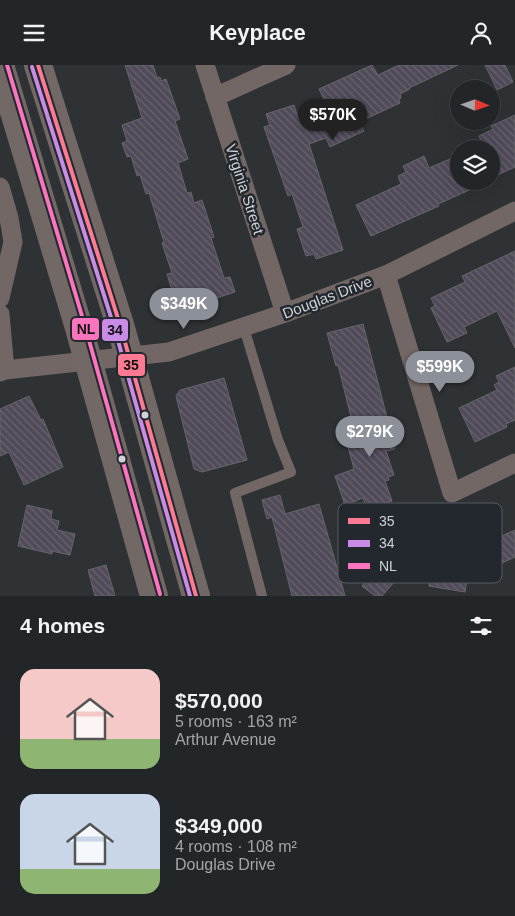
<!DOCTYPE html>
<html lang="en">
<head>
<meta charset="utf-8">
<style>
  :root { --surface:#232628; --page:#2b2e30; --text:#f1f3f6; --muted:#a3a5a8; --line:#404345; --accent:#8c9099 }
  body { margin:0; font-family:Helvetica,sans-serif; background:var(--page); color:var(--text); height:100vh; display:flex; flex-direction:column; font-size:19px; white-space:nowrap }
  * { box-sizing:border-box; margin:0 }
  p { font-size:16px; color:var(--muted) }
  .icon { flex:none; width:28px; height:28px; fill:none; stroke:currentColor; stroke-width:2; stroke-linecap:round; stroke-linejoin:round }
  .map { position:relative; height:531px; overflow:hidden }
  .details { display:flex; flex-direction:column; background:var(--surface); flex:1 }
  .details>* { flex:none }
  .needle { width:32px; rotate:92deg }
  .controls { position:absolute; left:450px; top:15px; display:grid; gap:10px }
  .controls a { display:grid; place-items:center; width:50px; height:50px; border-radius:50%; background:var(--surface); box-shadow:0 5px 20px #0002,0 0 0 1px var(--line); font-size:25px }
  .price { position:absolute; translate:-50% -42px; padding:0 11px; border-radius:18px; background:var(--accent); color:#fff; font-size:16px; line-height:32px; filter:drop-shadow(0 1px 2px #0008) }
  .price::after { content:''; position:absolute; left:50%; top:30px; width:15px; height:11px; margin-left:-8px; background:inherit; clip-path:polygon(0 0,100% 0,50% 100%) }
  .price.selected { background:#222; color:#fff }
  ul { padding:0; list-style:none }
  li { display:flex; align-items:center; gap:15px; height:125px; padding:0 20px }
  li span { display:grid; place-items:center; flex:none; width:140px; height:100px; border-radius:15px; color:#555 }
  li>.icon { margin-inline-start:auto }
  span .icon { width:60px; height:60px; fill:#fffc; stroke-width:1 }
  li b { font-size:21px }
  h2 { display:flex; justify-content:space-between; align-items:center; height:60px; padding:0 20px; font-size:21px }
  header { display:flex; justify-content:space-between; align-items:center; height:65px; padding:0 20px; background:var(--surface); font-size:22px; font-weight:700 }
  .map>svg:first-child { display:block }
</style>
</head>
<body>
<header><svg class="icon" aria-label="menu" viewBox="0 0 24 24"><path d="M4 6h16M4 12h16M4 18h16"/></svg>Keyplace<svg class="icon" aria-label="person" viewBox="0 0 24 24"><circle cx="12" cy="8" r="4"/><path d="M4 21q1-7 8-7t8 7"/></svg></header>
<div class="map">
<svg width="515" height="531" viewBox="0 0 515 531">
  <defs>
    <pattern id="building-back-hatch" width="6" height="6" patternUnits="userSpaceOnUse" patternTransform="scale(1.25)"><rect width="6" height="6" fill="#514a59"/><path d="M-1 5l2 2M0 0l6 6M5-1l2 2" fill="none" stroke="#696370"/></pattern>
  </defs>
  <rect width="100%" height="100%" fill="#2f3235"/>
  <!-- building -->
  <g fill="url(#building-back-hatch)" stroke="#666669">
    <path d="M125,0H153L157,13L160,12L161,16L166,14L180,54L175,56L188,94L178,98L187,128L191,127L194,138L202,135L214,172L211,173L224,213L230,212L235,227L207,236L205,232L183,239L180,231L178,232L175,224L172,225L167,209L172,208L162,178L164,177L149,128L146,129L140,110L137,111L131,91L127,92L122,78L127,76L122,60L142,53Z"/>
    <path d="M372,0L378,10L399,0H458L409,23L410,24L400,29L401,33L399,34L400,38L359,57L364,66L330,82L326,73L309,79L343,185L316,194L314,189L306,191L297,164L303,162L292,129L288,131L264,62L270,60L266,49L294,40L300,58L331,48L319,24Z"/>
    <path d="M485,0H505L513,17L497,25Z"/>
    <path d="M515,50V102L491,113V84H485L479,71L493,64L491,61Z"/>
    <path d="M459,90V116H490L438,139L439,141L371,171L356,140L401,119L398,111L406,107L403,101L424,91L429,103Z"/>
    <path d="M515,186V283L497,246L464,262L467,268L447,277L431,243L435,241L431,233L465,217L462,211Z"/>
    <path d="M363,259L395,384L386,386L394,410L388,412L389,415L385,416L392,436L377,441L414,470L408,479L425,482L396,517L395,516L382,531H375L362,521L376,503L364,493L381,472L375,467L363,433L345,440L335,411L354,404L343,363L351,360L350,356H352L338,300L336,301L327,268Z"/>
    <path d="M515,302V355L506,359L507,362L475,377L459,343L497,325L494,320L499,317L496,311Z"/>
    <path d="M224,313L247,395L202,407L194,404L176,331L180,325Z"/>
    <path d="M29,331L41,355L43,354L63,402L24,420L9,387L0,391V344Z"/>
    <path d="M280,430L285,449L319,439L345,531H292L272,452L267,454L262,435Z"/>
    <path d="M27,440L52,446L51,454L59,456L57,465L75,469L70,490L52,486V489L18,481Z"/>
    <path d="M515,465V492L502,498L491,476Z"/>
    <path d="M433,491L459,495L458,499L469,501L465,527L429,521Z"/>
    <path d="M106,500L115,531H95L88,505Z"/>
  </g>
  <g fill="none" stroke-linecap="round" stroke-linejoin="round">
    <!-- service -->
    <path stroke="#726764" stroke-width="10" d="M244,263L278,375L291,407L235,428L262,531"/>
    <!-- minor -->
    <g stroke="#726764" stroke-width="19">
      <path d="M205,0L285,248"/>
      <path d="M215,32L286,0"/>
      <path d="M0,122L9,153L13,177L0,233"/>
      <path d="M386,210L452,428L515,398"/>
      <path d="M0,249L5,305"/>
      <path d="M0,307L5,305L169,287L285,248L386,210L515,146"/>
    </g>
    <!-- primary -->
    <g stroke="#726865" stroke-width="28">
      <path d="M0,0L79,263L154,531"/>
      <path d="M38,0L121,263L196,531"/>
    </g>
    <defs>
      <path id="bus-1" d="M38,0L121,263L196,531"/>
      <path id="bus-2" d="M32,2L115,265L190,531"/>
      <path id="bus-3" d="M7,0L85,261L160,529"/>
    </defs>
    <!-- bus-1 casing -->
    <use href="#bus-1" stroke="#22282e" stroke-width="8"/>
    <!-- bus-2 casing -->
    <use href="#bus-2" stroke="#22282e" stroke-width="8"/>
    <!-- bus-3 casing -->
    <use href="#bus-3" stroke="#22282e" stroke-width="8"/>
    <!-- bus-1 -->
    <use href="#bus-1" stroke="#fe7a93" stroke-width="4"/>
    <!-- bus-2 -->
    <use href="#bus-2" stroke="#ca8be6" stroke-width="4"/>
    <!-- bus-3 -->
    <use href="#bus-3" stroke="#fc73be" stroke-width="4"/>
  </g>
  <!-- markers -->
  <g fill="#cfd3d7" stroke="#22282e" stroke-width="2">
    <circle cx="145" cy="350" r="4.5"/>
    <circle cx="122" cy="394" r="4.5"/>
  </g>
  <g text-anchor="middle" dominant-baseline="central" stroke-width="5" stroke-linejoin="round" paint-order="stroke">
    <!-- street labels -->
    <g font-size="15" fill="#cfd3d7" stroke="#22282e">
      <text transform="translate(245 124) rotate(72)">Virginia Street</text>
      <text transform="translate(327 232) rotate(-21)">Douglas Drive</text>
    </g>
  </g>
  <!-- legend -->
  <rect x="338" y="438" width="164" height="80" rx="8" fill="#22282e" stroke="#565b61" stroke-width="1"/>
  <rect x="348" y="453" width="22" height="6" fill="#fe7a93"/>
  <rect x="348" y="475" width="22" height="7" fill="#ca8be6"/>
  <rect x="348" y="498" width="22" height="6" fill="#fc73be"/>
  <g font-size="14" fill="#cfd3d7">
    <text x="379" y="461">35</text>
    <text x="379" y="483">34</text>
    <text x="379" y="506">NL</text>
  </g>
  <g stroke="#22282e" stroke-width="2">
    <rect x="71" y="252" width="29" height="24" rx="5" fill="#fc73be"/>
    <rect x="101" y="253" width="28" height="24" rx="5" fill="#ca8be6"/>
    <rect x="117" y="288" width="29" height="24" rx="5" fill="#fe7a93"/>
  </g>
  <g font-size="14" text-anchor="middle" font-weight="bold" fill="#111">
    <text x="86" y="269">NL</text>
    <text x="115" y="270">34</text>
    <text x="131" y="305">35</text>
  </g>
</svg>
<div class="controls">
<a><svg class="needle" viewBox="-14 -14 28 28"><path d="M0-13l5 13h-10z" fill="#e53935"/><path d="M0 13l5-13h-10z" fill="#a3a5a8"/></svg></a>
<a><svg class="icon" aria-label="layers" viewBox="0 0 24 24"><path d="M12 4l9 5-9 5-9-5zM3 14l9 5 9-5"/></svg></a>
</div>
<b class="price selected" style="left:333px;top:76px">$570K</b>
<b class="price" style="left:184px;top:265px">$349K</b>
<b class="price" style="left:440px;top:328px">$599K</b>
<b class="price" style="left:370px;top:393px">$279K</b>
</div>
<section class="details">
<h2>4 homes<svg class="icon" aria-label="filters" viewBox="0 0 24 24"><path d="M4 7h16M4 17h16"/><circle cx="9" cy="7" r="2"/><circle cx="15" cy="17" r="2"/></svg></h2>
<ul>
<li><span style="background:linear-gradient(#f6c9c9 70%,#8fb573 0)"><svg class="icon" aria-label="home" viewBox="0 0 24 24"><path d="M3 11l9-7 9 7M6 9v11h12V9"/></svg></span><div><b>$570,000</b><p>5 rooms · 163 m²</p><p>Arthur Avenue</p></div></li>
<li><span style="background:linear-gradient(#c9d6e8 75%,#8fb573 0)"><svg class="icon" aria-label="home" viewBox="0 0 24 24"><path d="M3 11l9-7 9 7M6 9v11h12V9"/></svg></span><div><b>$349,000</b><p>4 rooms · 108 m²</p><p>Douglas Drive</p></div></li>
</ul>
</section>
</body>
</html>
